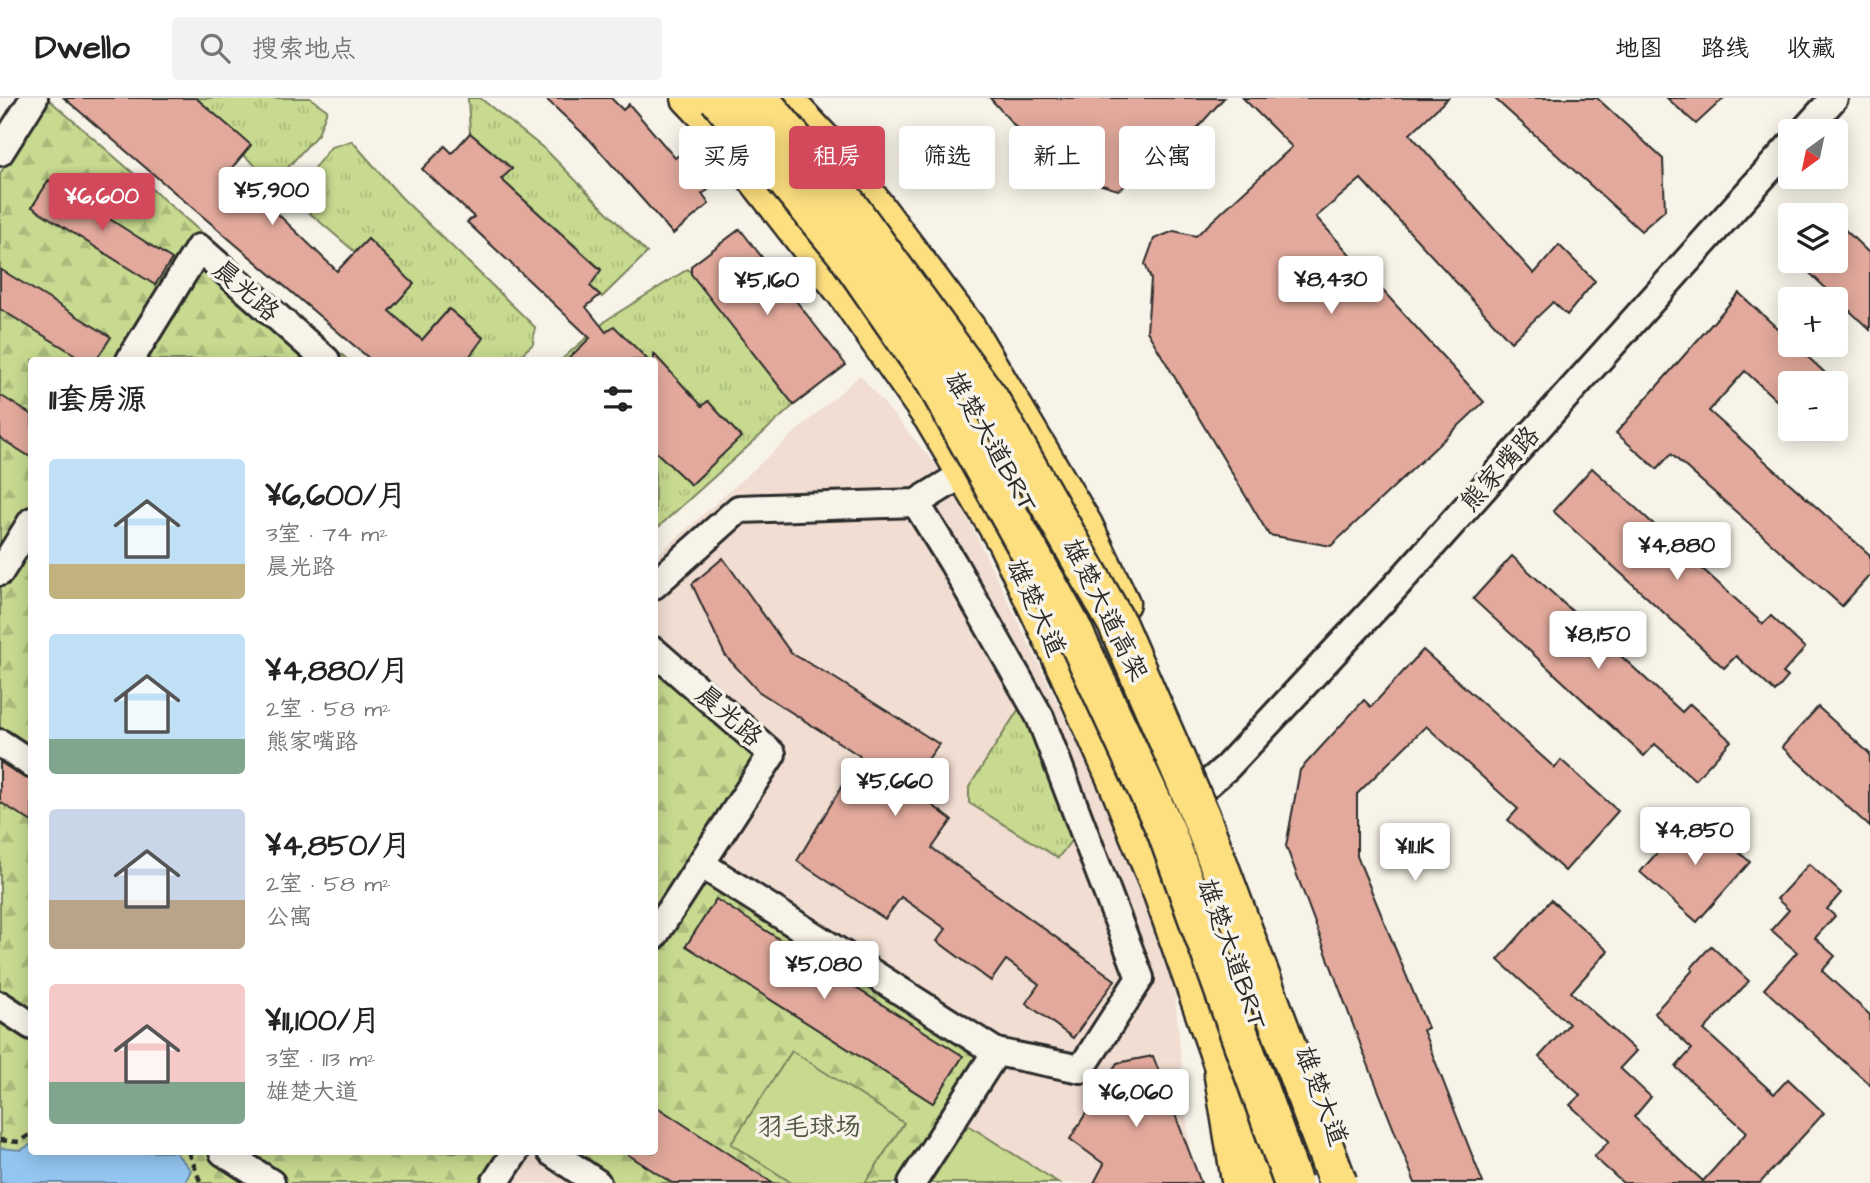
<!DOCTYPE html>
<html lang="zh">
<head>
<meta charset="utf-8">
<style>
  :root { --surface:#fff; --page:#f2f2f2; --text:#222; --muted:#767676; --line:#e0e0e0; --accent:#d1495b }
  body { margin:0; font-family:"Architects Daughter","LXGW WenKai TC",sans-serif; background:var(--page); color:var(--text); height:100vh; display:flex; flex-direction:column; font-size:26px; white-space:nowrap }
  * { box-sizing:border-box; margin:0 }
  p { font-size:23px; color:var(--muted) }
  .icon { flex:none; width:38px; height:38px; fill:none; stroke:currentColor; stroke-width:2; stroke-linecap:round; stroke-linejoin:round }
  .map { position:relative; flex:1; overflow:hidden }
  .details { position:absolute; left:28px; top:259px; width:630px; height:798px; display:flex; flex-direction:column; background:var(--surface); border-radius:7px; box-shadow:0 4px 18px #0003 }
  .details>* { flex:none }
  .banner { position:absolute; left:679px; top:28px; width:665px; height:63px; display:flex; gap:14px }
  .needle { width:46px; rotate:213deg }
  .controls { position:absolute; left:1778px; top:21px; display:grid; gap:14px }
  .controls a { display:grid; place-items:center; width:70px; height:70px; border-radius:7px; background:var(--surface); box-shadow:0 4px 18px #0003; font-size:35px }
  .price { position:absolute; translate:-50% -60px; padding:0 16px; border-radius:7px; background:#fff; color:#222; font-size:23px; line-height:46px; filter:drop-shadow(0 2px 4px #0008) }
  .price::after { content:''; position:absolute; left:50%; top:42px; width:21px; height:16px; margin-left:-10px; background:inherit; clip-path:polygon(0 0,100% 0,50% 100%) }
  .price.current { background:var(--accent); color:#fff }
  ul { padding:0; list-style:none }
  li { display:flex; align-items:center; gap:21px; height:175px; padding:0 21px }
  li span { display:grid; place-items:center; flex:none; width:196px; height:140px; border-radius:7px; color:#555 }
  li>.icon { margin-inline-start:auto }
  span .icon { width:84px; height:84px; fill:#fffc; stroke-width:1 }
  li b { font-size:30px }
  h2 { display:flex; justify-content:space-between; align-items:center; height:84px; padding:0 21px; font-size:30px }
  .chip { padding:0 24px; border-radius:7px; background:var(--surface); box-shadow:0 4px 18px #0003; font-size:24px; line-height:63px }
  .chip.current { background:var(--accent); color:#fff }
  header { display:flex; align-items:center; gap:42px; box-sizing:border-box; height:98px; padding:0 35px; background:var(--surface); border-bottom:2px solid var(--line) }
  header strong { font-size:33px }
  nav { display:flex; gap:38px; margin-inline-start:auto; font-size:24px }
  .search { width:490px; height:63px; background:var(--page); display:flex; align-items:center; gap:18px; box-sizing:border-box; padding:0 24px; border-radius:7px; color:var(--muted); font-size:26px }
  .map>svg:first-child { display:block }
</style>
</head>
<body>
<header>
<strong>Dwello</strong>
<div class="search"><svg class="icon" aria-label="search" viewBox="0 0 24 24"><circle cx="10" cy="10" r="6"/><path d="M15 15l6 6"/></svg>搜索地点</div>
<nav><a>地图</a><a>路线</a><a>收藏</a></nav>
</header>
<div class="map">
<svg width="1870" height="1085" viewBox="0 0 1870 1085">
  <defs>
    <pattern id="grass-tufts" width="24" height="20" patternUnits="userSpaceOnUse" patternTransform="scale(1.75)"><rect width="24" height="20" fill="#c7da8f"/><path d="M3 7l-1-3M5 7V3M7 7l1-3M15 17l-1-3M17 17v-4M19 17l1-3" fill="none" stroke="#abbb7c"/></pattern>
    <pattern id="forest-firs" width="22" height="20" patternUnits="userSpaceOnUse" patternTransform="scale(1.75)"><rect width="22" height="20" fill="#c7da8f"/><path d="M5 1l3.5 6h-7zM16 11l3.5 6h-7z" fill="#abbb7c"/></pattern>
  </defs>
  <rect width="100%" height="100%" fill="#f7f3e8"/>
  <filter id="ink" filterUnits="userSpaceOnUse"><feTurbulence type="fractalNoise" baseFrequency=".0143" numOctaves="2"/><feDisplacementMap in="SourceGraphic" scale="14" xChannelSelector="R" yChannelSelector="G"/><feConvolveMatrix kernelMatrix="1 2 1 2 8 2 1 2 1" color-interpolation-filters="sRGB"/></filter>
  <g filter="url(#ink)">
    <!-- built -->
    <path fill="#f1ddd1" d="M45,0H48L348,262H32V1054H654L655,459L860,277L950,384L1115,722L1173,875L1190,1055L1202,1085H0V76Z"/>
    <!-- grass -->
    <g fill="url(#grass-tufts)" stroke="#79825d" stroke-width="2">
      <path d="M196,0H310L327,12L318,36L282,76L262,73L242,56L250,47Z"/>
      <path d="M468,0H480L547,53L647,155L602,199L590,188L601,171L501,81L512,70L470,35Z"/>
      <path d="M352,43L401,99L535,229L533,246L515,262H467L483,239L449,211L422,242L389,213L413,186L368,141L355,154L305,111L303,84L331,49Z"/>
      <path d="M688,171L794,307L655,432L654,262H561L608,221Z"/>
      <path d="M1022,606L1076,736L1058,760L969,705V689Z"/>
    </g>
    <!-- forest -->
    <g fill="url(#forest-firs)" stroke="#79825d" stroke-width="2">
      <path d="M45,0H47L348,262H32V1054H515L495,1085H0V76Z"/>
      <path d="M655,553L772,656L701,765L996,954L912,1085H597L551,1054H654Z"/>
    </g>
    <!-- park -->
    <g fill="#c7da8f" stroke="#79825d" stroke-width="2">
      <path d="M792,953L904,1025L865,1085H792L731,1046Z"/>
      <path d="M968,1027L1059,1085H930Z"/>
    </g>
    <!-- water -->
    <path fill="#93c5f0" stroke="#6987a1" stroke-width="2" d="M31,1046L32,1054H175L191,1072L185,1085H0V1050L21,1052Z"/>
    <!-- building -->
    <g fill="#e2a99c" stroke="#2b2b2b" stroke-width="2">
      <path d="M64,0H196L251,47L231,71L337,173L368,141L414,186L389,213L422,242L449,211L483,240L467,262H371Z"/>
      <path d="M545,0H611L623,12L629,6L675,60L679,57L708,92L702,96L709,106L673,136L590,42Z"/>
      <path d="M990,0H1224L1167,64L1118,92L1072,78L1043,60Z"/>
      <path d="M1243,0H1448L1410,36L1534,176L1559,147L1595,183L1567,217L1553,204L1511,244L1361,81L1316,119L1484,304L1331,448L1269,437L1147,233L1151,181L1145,166L1154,141L1174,133L1196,138L1292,49Z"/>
      <path d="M1494,0H1597L1663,61L1665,112L1641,133Z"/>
      <path d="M1667,0H1724L1696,26Z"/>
      <path d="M470,35L512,71L501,81L601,172L590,188L600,197L586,209L606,234L614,228L648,262H567L590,240L467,124L474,119L422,71L445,48L452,55Z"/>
      <path d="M49,82L172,161L155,187L32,109Z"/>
      <path d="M1836,123L1870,156V232L1797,163H1836Z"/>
      <path d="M740,131L846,267L794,307L691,176V168Z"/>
      <path d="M0,171L111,239L96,262H84L0,211Z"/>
      <path d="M1739,195L1790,242V247H1795L1836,285H1790V315L1745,273L1709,313L1870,457V477L1842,508L1671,356L1657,371L1616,335Z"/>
      <path d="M654,256L702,308L708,303L741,339L691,387L654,352Z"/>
      <path d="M0,297L32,317V360L0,340Z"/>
      <path d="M1592,370L1763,526L1771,518L1805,550L1783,575L1788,579L1775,594L1736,558L1724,570L1553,413Z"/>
      <path d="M1512,458L1682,614L1690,606L1731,643L1695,682L1655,646L1644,658L1473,501Z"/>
      <path d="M723,460L791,555L833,579L939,646L908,689L952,722L932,750L1115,882L1073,940L1026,905L1039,886L1006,862L991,883L937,843L946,831L901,799L885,821L797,763L860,658L758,593L725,557L692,486Z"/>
      <path d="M1423,552L1555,670L1561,662L1618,713L1565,773L1508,722L1518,711L1426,628L1357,696V758L1428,930L1423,932L1483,1085H1415L1364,956L1286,748L1300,672L1364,602L1371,609Z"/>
      <path d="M1818,609L1870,656V729L1782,649Z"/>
      <path d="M0,664L23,679L32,682V724L0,704Z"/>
      <path d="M1693,714L1750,764L1697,824L1640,774Z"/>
      <path d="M1809,766L1841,795L1827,811L1835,818L1815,840L1835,858L1822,873L1870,917V987L1764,891L1797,854L1771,832L1789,812L1777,801Z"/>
      <path d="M716,801L963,958L933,1005L686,848Z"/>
      <path d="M1551,802L1608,853L1571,894L1636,953L1620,970L1651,999L1634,1019L1703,1083L1747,1034L1676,969L1692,951L1654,915L1693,872L1691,870L1711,848L1749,883L1704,932L1774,996L1788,981L1824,1015L1760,1085H1623L1594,1059L1609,1043L1570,1007L1580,997L1539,959L1569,926L1498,862Z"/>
      <path d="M1153,958L1201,1085H1094L1104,1066L1070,1041L1117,965Z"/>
      <path d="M654,1007L773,1085H672L624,1054H654Z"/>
    </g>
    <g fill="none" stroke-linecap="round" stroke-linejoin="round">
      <defs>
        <g id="minor">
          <path d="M1804,33L1834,0"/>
          <path d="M0,54L34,0"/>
          <path d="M130,262L199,150L326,262"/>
          <path d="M953,277L1002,359L1090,518L1151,647"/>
          <path d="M916,405L953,465L1040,619L1140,880L1081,971L996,954"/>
          <path d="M0,474L32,423"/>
          <path d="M654,487L739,411L916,405L950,384"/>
          <path d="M654,553L772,656L654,838"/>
          <path d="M0,645L32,666"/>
          <path d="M1204,689L1227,669L1395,489L1790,48"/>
          <path d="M701,766L996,954L912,1085"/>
          <path d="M1235,859L1313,1085"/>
          <path d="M0,907L32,928"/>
          <path d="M223,1054L271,1085"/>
          <path d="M551,1054L597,1085"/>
          <path d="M495,1085L515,1054"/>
        </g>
        <g id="major">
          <path d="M688,0L707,20L844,196L931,321L1004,444L1066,575L1116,687L1160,796L1223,975L1265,1085"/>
          <path d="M785,0L839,57L969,230L1086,427L1123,505"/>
        </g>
        <path id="highway" d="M1223,975L1241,1085"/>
      </defs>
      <!-- minor casing -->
      <use href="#minor" stroke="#2b2b2b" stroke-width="32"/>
      <!-- major casing -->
      <use href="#major" stroke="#2b2b2b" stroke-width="37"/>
      <!-- highway casing -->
      <use href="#highway" stroke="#2b2b2b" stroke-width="42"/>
      <!-- path -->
      <g stroke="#2b2b2b" stroke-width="4.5" stroke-dasharray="7 5" stroke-linecap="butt">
        <path d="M0,1042L19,1044L32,1035"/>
        <path d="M189,1054L200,1083L199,1085"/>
      </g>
      <!-- minor -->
      <use href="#minor" stroke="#f7f3e8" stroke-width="26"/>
      <!-- major -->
      <use href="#major" stroke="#fddf80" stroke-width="32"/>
      <!-- highway -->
      <use href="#highway" stroke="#fddf80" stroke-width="37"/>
      <defs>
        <g id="highway-bridge">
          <path d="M718,0L845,154L935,284L1071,528L1166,733L1293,1085"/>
          <path d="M759,0L845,103L990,302L1117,526L1201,719L1338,1085"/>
        </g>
      </defs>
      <!-- highway-bridge casing -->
      <use href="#highway-bridge" stroke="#2b2b2b" stroke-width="42" stroke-linecap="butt"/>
      <!-- highway-bridge -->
      <use href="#highway-bridge" stroke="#fddf80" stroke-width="37"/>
    </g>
  </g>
  <g text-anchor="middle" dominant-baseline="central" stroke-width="7" stroke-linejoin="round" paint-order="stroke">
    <!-- street labels -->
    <g font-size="26" fill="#2b2b2b" stroke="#f7f3e8">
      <text transform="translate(246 193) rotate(41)">晨光路</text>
      <text transform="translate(991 344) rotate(60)">雄楚大道BRT</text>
      <text transform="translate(1500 371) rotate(-48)">熊家嘴路</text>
      <text transform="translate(1036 510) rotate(65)">雄楚大道</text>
      <text transform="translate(1105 512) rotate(63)">雄楚大道高架</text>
      <text transform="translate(729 618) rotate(41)">晨光路</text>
      <text transform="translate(1232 856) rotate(70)">雄楚大道BRT</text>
      <text transform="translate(1321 998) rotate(69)">雄楚大道</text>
    </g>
    <!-- park labels -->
    <g font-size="26" fill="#525744" stroke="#f7f3e8">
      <text x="809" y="1029">羽毛球场</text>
    </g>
  </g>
</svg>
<div class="controls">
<a><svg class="needle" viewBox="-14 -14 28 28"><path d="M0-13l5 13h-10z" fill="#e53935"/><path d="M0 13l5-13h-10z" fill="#767676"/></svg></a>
<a><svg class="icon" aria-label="layers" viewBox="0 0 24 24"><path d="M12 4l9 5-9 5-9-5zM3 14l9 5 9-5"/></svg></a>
<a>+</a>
<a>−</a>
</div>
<b class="price" style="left:272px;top:129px">¥5,900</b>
<b class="price current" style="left:102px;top:135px">¥6,600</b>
<b class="price" style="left:1331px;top:218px">¥8,430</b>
<b class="price" style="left:767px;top:219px">¥5,160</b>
<b class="price" style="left:1677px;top:484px">¥4,880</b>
<b class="price" style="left:1598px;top:573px">¥8,150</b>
<b class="price" style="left:895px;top:720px">¥5,660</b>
<b class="price" style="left:1695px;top:769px">¥4,850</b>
<b class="price" style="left:1415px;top:785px">¥11.1K</b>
<b class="price" style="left:824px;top:903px">¥5,080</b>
<b class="price" style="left:1136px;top:1031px">¥6,060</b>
<div class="banner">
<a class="chip">买房</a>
<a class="chip current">租房</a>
<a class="chip">筛选</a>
<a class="chip">新上</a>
<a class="chip">公寓</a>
</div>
<section class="details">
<h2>11套房源<svg class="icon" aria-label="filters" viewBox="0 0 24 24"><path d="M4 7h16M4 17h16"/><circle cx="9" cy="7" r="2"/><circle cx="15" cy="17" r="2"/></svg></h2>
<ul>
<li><span style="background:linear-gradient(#bfe0f5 75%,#c2b280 0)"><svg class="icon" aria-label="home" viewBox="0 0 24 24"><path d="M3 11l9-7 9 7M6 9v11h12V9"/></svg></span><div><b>¥6,600/月</b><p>3室 · 74 m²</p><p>晨光路</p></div></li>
<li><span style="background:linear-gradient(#bfe0f5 75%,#7fa58c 0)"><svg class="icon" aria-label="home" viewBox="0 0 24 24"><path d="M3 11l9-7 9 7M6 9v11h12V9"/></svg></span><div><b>¥4,880/月</b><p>2室 · 58 m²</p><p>熊家嘴路</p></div></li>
<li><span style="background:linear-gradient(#c9d6e8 65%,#b9a48a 0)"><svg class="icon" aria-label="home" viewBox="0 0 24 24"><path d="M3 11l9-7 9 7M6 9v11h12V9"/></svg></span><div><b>¥4,850/月</b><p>2室 · 58 m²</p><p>公寓</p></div></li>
<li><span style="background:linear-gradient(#f6c9c9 70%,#7fa58c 0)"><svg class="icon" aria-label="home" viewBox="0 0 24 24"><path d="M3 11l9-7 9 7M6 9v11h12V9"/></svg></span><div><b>¥11,100/月</b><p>3室 · 113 m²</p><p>雄楚大道</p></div></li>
</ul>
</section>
</div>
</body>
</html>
